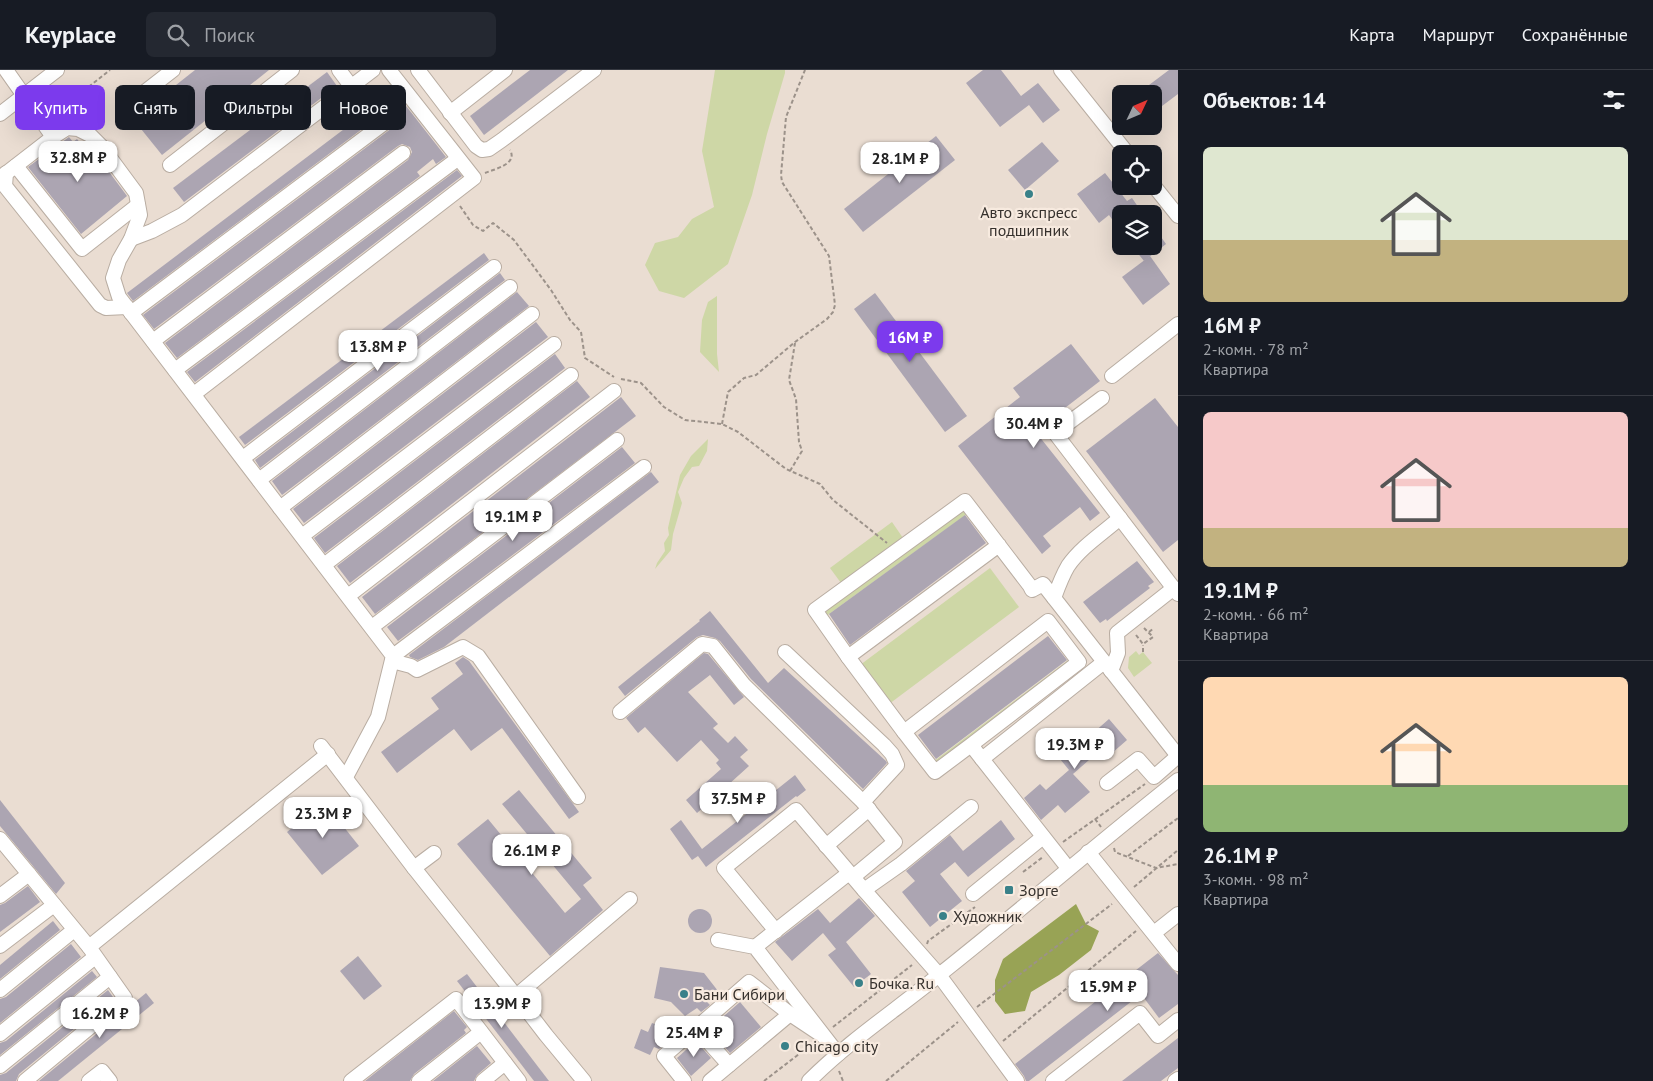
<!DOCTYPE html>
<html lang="ru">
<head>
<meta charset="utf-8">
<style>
  :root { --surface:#171b24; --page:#242831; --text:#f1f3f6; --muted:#9ea1a6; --line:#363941; --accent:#7c3aed }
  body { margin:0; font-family:"PT Sans",sans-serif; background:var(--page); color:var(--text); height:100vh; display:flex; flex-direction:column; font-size:19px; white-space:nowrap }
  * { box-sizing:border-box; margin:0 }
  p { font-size:16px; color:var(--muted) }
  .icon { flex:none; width:28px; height:28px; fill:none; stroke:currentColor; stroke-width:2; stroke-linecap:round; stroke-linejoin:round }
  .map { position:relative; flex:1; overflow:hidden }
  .details { display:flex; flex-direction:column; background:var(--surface); width:475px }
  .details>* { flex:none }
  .banner { position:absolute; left:15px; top:15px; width:475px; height:45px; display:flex; gap:10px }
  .needle { width:32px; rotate:46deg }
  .tools { position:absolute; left:1112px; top:15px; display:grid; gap:10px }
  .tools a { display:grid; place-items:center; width:50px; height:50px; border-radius:8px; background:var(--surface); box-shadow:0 5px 20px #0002; font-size:25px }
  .price { position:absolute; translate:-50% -42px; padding:0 11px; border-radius:10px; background:#fff; color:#222; font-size:16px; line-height:32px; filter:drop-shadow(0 1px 2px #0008) }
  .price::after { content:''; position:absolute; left:50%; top:30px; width:15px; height:11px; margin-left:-8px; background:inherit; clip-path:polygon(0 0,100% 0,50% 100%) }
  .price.active { background:var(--accent); color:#fff }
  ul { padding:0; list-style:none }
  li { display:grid; align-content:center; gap:10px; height:265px; padding:0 25px }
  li+li { border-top:1px solid var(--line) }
  li span { display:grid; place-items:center; height:155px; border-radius:8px; color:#555 }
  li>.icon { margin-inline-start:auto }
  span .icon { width:90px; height:90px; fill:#fffc; stroke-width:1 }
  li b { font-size:21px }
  h2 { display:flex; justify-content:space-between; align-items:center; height:60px; padding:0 25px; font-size:21px }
  .pill { padding:0 18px; border-radius:8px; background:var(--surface); box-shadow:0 5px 20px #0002; font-size:18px; line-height:45px }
  .pill.active { background:var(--accent); color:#fff }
  header { display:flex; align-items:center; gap:30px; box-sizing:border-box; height:70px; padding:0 25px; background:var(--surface); border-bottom:1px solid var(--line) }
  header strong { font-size:24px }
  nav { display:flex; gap:28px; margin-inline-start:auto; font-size:18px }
  .search { width:350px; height:45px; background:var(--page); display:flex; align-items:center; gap:12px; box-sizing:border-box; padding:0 18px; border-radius:8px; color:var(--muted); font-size:19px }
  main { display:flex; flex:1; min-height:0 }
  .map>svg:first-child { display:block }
</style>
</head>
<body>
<header>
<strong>Keyplace</strong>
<div class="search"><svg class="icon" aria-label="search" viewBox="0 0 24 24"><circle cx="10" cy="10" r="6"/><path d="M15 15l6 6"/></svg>Поиск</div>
<nav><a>Карта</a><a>Маршрут</a><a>Сохранённые</a></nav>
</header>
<main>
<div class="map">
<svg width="1178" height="1011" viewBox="0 0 1178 1011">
  <rect width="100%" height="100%" fill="#eaddd2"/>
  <!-- green -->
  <g fill="#ced7a6">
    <path d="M715,0H785V3L767,64L752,125L728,194L684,228L659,221L645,195L655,173L678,167L692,149L714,137L702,81Z"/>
    <path d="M717,226V284L719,302L700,282L702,250L708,232Z"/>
    <path d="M708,369L707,381L699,396L692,397L684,408L678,422L682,433L673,464L671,480L655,499L657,493L665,481L664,473L669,465L668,458L680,405L691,386Z"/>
    <path d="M963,439L967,444L825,547L821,542Z"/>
    <path d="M892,452L903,468L841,513L830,498Z"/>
    <path d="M990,498L1019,537L885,637L856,598Z"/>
    <path d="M1136,581L1139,585L1143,582L1152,593L1134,607L1128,598L1129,587Z"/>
    <path d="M1071,588L1073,592L936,696L933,692Z"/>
  </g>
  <!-- forest -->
  <path fill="#98a355" d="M1076,834L1086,854L1099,861L1091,880L1059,905L1031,922L1025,941L1005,944L995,931V910L1003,889Z"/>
  <!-- building -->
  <g fill="#aca5b2">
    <path d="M195,0H269L162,85L133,49Z"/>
    <path d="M530,0H568L484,65L470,46Z"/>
    <path d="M983,0H1001L1021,26L1038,13L1060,40L1043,53L1029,35L1000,57L966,13Z"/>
    <path d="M1169,0H1178V24L1154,42V24H1137Z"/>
    <path d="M327,2L337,16L184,132L173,118Z"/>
    <path d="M399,27L446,87L436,94L433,89L417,102L420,106L177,288L165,273L408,90L412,82L410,77L402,74L398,76L154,259L143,245L392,58L396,50L394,45L386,42L382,44L133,231L127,223L376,35L381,42Z"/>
    <path d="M936,66L955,90L863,162L844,139Z"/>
    <path d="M69,67L73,72L77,69L90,85L95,83L127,126L81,164L28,97Z"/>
    <path d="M1042,72L1059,91L1025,120L1008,100Z"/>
    <path d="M457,100L462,106L195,312L187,302Z"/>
    <path d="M1105,103L1127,131L1132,128L1143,144H1121V162L1109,145L1099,153L1077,124Z"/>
    <path d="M1154,157L1166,174L1144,191L1132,176H1154Z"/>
    <path d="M484,183L489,190L245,375L239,367Z"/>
    <path d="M1150,186L1170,214L1143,235L1122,207Z"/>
    <path d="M500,203L505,210L260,398L255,390Z"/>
    <path d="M517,222L529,236L282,425L272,411Z"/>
    <path d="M875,223L967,346L945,362L854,239Z"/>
    <path d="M536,252L548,267L304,453L293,439Z"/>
    <path d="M1071,274L1100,311L1035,361L1100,443L1090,451L1080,437L1043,466L1051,476L1042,484L958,376L1020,327L1013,318Z"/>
    <path d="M555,284L565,298L325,483L314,468Z"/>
    <path d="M577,311L590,327L350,513L337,496Z"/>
    <path d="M621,327L636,346L375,544L362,527Z"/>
    <path d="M1155,328L1178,357V470L1163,482L1086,381Z"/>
    <path d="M622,377L635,393L398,571L387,557Z"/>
    <path d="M651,402L659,412L444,577L418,590L410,587L409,585Z"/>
    <path d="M965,445L986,473L850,575L829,544Z"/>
    <path d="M1137,491L1154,512L1148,516L1150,518L1107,551L1106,549L1100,553L1083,532Z"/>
    <path d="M710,541L768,613L784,598L886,691L887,693L863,719L751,609L720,571L715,568L703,565L697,567L625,626L618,617L700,551L699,550Z"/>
    <path d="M1048,566L1067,590L936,689L918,665Z"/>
    <path d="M704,583L708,584L744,627L734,635L710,605L688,622L718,654L713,658L728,673L735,666L748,680L740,687L749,696L697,743L686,730L721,699L716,693L719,690L701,670L677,692L645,657L638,663L626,648Z"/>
    <path d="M463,587L469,591L579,742L569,749L502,658L471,681L454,659L397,703L381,682L439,639L431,628L463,604L455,593Z"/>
    <path d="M1109,649L1127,670L1104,690L1097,683L1073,704L1090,722L1065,743L1058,735L1041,750L1024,728L1040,714L1046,720L1069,700L1056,684L1079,663L1085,670Z"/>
    <path d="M795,705L806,720L797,727L796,726L706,797L698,786L692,790L670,759L681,750L702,779Z"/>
    <path d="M519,720L592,808L583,815L603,840L550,886L457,774L488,749L565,843L581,829L502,734Z"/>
    <path d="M0,730L65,813L56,824L0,756Z"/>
    <path d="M324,732L359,776L322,805L287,762Z"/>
    <path d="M1001,750L1015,769L968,807L955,792L940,804L962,831L930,857L902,822L915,811L906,801L950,765L963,781Z"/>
    <path d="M28,816L40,832L0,862V835L5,833Z"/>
    <path d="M859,828L875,846L846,872L871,904L854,917L828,885L836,879L823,863L792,891L775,872L818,839L830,853Z"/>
    <circle cx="700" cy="851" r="12"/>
    <path d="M53,851L60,860L0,909V895Z"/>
    <path d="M71,874L81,887L0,953V929L6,927Z"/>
    <path d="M1158,883L1178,905V934L1159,948L1141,924L1029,1011H1026L1024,1006L1015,994Z"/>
    <path d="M358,886L382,916L364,930L340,901Z"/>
    <path d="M660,897L704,903L718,921L706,931L710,935L701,942L697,938L685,946L671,932L654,928Z"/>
    <path d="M92,901L97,907L0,985V973L6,971Z"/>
    <path d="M467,904L549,1011H534L457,911Z"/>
    <path d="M108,920L113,927L19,1004L16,1011H0V1005L6,1003Z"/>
    <path d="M146,923L154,933L58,1011H39Z"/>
    <path d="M740,932L761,957L730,983L709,959Z"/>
    <path d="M454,941L467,957L464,960L466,963L414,1004L410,1011H365Z"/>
    <path d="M652,953L674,961L672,968L659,979L654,977L650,985L634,978L641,959L648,962Z"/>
    <path d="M1178,968V998L1161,1011H1122Z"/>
    <path d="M696,971L711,988L691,1006L677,988Z"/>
    <path d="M477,976L491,993L477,1005L474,1011H433Z"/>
  </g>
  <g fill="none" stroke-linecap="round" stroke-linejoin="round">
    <defs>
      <g id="minor">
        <path d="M6,0L53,67"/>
        <path d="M339,0L351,16"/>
        <path d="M418,0L476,76L482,80L489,79L502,70L594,0"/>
        <path d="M1061,0L1128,84"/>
        <path d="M124,38L173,0"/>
        <path d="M450,43L505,0"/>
        <path d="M0,44L57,0"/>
        <path d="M170,95L292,0"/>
        <path d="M16,96L82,179L138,135"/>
        <path d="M6,103L5,116L100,235L106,238L127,237"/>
        <path d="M0,108L53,67L67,58L78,59L90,65L102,77L136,123L140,145L131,169L119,190L113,208L119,227L393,586L378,647L346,707"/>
        <path d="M1154,116L1178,146"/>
        <path d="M131,169L152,161L182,145L373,0"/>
        <path d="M131,243L387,51"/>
        <path d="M153,271L403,83"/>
        <path d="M175,300L456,90"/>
        <path d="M1112,306L1178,254"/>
        <path d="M194,324L474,108L389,0"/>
        <path d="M1102,328L1055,363L1178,524"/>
        <path d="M243,388L494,197"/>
        <path d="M259,410L510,217"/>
        <path d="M280,438L532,244"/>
        <path d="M302,466L554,274"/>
        <path d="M999,475L848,587L815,540L965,431L1030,516L1032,520L1043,514L1054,528C1058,517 1062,506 1068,496C1081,477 1103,463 1120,448"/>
        <path d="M324,495L571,305"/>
        <path d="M348,526L614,321"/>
        <path d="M1054,528L1178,686"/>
        <path d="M372,557L617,370"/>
        <path d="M785,582L884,675L892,684L897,695L863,732L895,772L853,807"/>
        <path d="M393,586L644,397"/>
        <path d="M848,587L904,662"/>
        <path d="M392,591L411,596L417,600L463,577L478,586L578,727"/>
        <path d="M1111,601L1118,583L1117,563L1174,518"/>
        <path d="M620,642L702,574L713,576L744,615L863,732"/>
        <path d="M971,675L935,702L904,662L1048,551L1079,592L971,675L982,689"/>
        <path d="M321,676L414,798L516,926L546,965L584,1011"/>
        <path d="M1107,713L1138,689L1154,707L1178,686"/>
        <path d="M0,769L89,877L125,928L25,1011"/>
        <path d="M826,776L869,739"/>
        <path d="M1088,782L1178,894"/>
        <path d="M414,798L434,783"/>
        <path d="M1068,798L982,689L1104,592"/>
        <path d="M864,820L901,794L971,737"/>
        <path d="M973,824L1043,767"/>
        <path d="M0,826L29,804"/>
        <path d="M776,861L724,798L796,740L864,820L939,905L1017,1011"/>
        <path d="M1154,863L1178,844"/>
        <path d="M718,870L755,877L838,984"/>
        <path d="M0,876L54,835"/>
        <path d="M89,877L328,684"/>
        <path d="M755,877L849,803"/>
        <path d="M0,920L74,860"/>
        <path d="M516,926L630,829"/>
        <path d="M696,958L729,995"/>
        <path d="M0,964L95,887"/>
        <path d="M0,996L110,907"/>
        <path d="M89,1011L102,1001L110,1011"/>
        <path d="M351,1011L456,929L519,1011"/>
        <path d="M419,1011L481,962"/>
        <path d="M483,1011L505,993"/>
        <path d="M684,1011L664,986L749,912L790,944L823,966"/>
        <path d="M710,1011L790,944"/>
        <path d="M809,1011C849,971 896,940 939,905C1020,841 1097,774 1178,710"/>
        <path d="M1053,1011L1140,943L1158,966L1178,950"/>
        <path d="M1175,1011L1178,1009"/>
      </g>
    </defs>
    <!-- minor casing -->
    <use href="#minor" stroke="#b9ada2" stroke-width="16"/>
    <!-- path -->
    <g stroke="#9c928a" stroke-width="2" stroke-dasharray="4 2.5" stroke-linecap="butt">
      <path d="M53,45L110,0"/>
      <path d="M485,103C495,99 518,94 510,80"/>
      <path d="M460,136L473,155L483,161L493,153L514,170L551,220L570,250L581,262L585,288L614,307"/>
      <path d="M621,309L641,313L664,337L685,350L722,354L738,362L786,399L820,414L833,430L887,473"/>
      <path d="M722,354L728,322L744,308L756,305L795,272L827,249L833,242L835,235L829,186L782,112L781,105L786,47L805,0"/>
      <path d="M790,401L802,381L799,372L796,329L789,310L795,273"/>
      <path d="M1149,562L1154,558"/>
      <path d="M1136,565L1143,574L1153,567L1144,558"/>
      <path d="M1143,582V575"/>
      <path d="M1095,749L1101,757"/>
      <path d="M1063,772L1145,714"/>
      <path d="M1114,778L1115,782L1156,798L1178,794"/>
      <path d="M1128,786L1178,748"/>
      <path d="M1023,802L1043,787"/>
      <path d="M1134,817L1178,780"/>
      <path d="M927,874L928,871L975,837"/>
      <path d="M977,937L1112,834"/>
      <path d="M833,957L912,895"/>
      <path d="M1003,971L1136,861"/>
      <path d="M839,1001L843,1011"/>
      <path d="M764,1011L812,974"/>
      <path d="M886,1011L958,952"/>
    </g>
    <!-- minor -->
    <use href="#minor" stroke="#fff" stroke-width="14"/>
  </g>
  <!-- markers -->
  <g fill="#398189" stroke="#f7eadf" stroke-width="2">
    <circle cx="1029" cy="124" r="5"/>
    <rect x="1004" y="815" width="10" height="10" rx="2.5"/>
    <circle cx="943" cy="846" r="5"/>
    <circle cx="859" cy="913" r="5"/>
    <circle cx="684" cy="924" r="5"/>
    <circle cx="785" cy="976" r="5"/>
  </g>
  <g text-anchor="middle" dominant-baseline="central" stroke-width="4.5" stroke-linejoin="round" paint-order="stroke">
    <!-- poi labels -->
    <g font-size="16" fill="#36312d" stroke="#f7eadf" text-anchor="start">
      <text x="1029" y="142" text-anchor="middle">Авто экспресс<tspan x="1029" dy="18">подшипник</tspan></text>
      <text x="1019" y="820">Зорге</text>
      <text x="953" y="846">Художник</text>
      <text x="869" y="913">Бочка. Ru</text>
      <text x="694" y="924">Бани Сибири</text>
      <text x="795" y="976">Chicago city</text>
    </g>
  </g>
</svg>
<div class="tools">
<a><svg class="needle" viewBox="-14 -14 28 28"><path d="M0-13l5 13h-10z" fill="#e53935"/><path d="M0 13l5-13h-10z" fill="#9ea1a6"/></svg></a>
<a><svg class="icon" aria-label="locate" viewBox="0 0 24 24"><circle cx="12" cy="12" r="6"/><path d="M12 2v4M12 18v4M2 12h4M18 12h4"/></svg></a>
<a><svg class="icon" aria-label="layers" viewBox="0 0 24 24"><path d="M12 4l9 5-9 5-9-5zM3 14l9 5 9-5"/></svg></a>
</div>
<b class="price" style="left:78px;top:113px">32.8M ₽</b>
<b class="price" style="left:900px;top:114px">28.1M ₽</b>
<b class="price active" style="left:910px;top:293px">16M ₽</b>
<b class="price" style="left:378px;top:302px">13.8M ₽</b>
<b class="price" style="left:1034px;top:379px">30.4M ₽</b>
<b class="price" style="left:513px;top:472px">19.1M ₽</b>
<b class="price" style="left:1075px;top:700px">19.3M ₽</b>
<b class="price" style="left:738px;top:754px">37.5M ₽</b>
<b class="price" style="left:323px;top:769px">23.3M ₽</b>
<b class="price" style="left:532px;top:806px">26.1M ₽</b>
<b class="price" style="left:1108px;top:942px">15.9M ₽</b>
<b class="price" style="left:502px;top:959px">13.9M ₽</b>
<b class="price" style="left:100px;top:969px">16.2M ₽</b>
<b class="price" style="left:694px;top:988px">25.4M ₽</b>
<div class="banner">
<a class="pill active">Купить</a>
<a class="pill">Снять</a>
<a class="pill">Фильтры</a>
<a class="pill">Новое</a>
</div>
</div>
<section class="details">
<h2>Объектов: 14<svg class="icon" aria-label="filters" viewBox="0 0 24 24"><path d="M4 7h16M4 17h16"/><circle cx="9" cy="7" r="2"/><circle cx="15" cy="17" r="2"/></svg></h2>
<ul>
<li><span style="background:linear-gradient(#dfe7d0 60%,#c2b280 0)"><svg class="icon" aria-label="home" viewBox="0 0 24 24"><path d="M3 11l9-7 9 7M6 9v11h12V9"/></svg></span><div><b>16M ₽</b><p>2-комн. · 78 m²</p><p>Квартира</p></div></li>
<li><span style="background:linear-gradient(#f6c9c9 75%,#c2b280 0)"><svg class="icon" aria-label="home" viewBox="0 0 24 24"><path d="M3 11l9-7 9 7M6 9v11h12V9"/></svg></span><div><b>19.1M ₽</b><p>2-комн. · 66 m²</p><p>Квартира</p></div></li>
<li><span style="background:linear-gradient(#ffd9b3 70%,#8fb573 0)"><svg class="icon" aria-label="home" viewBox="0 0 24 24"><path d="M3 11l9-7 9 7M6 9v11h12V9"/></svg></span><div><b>26.1M ₽</b><p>3-комн. · 98 m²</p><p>Квартира</p></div></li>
</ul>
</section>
</main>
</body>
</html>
